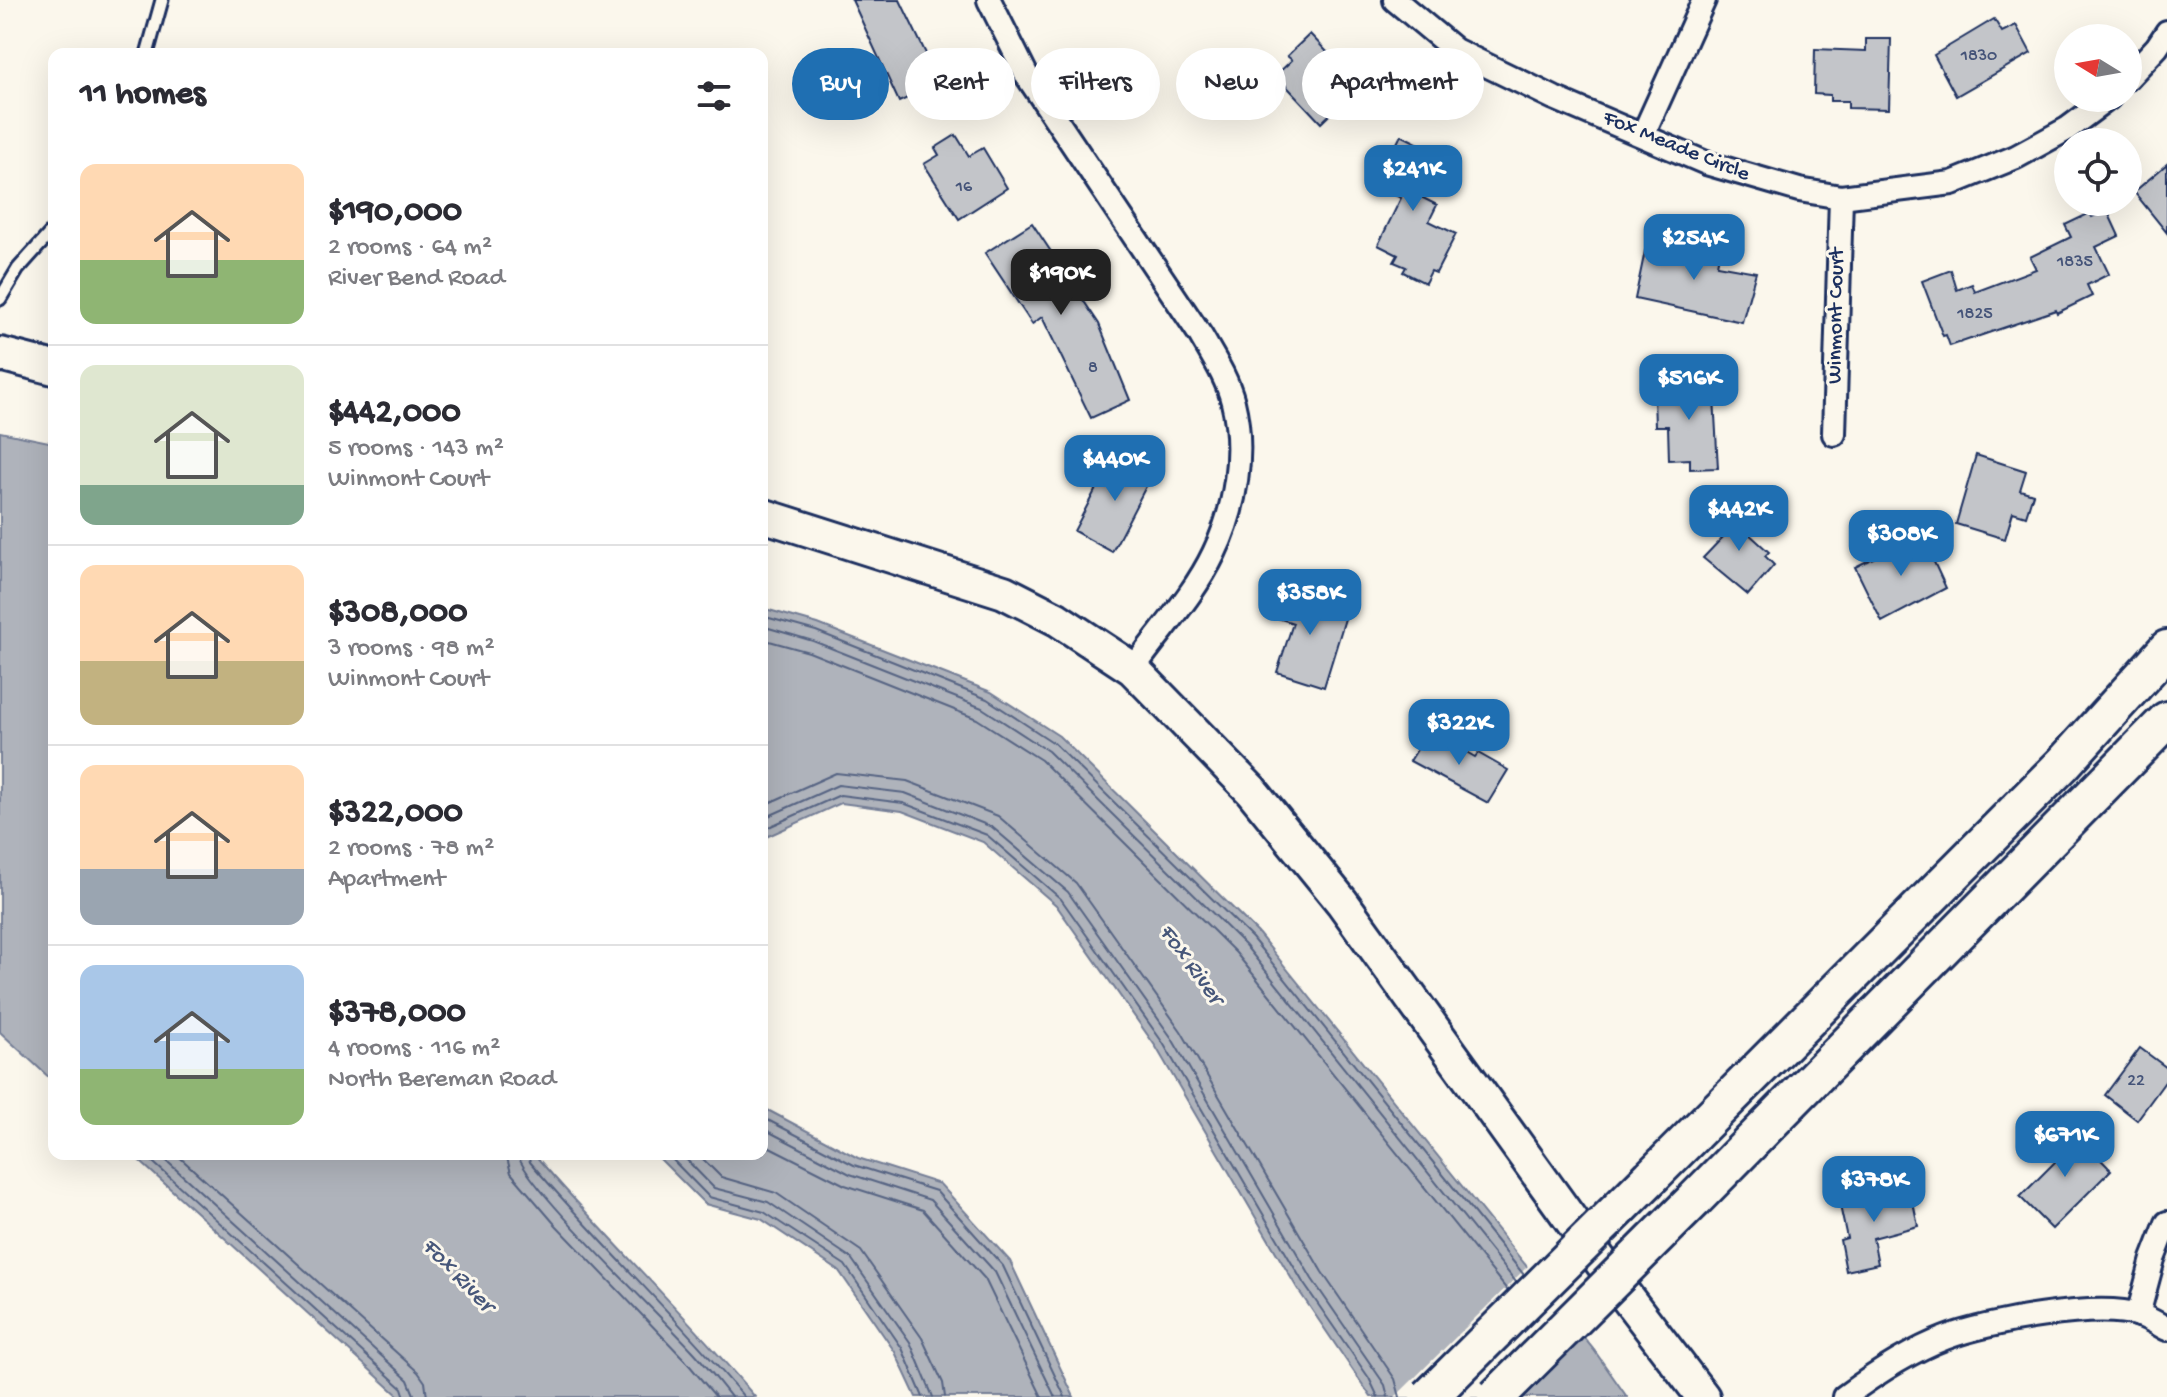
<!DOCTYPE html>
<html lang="en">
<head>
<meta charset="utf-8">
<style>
  :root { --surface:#fff; --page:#f7f7f7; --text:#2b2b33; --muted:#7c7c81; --line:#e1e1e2; --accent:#1f6fb2 }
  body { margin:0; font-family:"Gochi Hand",sans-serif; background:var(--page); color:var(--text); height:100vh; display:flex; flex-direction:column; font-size:30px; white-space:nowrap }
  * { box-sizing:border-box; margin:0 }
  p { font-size:26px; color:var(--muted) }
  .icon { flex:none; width:44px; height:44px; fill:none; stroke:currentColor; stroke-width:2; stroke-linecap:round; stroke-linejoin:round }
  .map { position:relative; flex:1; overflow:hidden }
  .details { position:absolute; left:48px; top:48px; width:720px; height:1112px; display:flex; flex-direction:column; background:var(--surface); border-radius:16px; box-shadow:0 8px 32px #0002 }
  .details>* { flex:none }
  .guide { position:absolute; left:792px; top:48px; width:760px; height:72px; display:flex; gap:16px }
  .needle { width:52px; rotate:281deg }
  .controls { position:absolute; left:2054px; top:24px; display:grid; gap:16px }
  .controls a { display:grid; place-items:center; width:88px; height:88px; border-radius:50%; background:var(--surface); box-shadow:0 8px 32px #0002; font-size:40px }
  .price { position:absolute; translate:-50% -68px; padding:0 18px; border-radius:16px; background:var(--accent); color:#fff; font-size:26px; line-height:52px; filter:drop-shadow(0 2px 4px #0008) }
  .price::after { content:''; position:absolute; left:50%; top:48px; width:24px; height:18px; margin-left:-12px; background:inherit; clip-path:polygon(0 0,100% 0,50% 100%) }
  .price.active { background:#222; color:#fff }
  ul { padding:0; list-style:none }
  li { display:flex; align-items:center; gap:24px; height:200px; padding:0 32px }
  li+li { border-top:2px solid var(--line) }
  li span { display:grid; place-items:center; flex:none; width:224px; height:160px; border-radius:16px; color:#555 }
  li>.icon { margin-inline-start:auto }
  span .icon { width:96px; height:96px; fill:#fffc; stroke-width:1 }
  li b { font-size:34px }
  h2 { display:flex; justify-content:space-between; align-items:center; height:96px; padding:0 32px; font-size:34px }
  .chip { padding:0 28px; border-radius:36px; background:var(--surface); box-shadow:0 8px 32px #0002; font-size:28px; line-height:72px }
  .chip.active { background:var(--accent); color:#fff }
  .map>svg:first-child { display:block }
</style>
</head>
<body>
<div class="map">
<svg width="2167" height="1397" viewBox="0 0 2167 1397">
  <rect width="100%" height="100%" fill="#fbf7ec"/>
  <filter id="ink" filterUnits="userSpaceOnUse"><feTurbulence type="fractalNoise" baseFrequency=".0125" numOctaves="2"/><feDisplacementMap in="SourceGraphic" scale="16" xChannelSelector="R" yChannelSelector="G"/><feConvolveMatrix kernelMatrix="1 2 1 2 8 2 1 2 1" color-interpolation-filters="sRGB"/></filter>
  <g filter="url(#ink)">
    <!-- water -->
    <g fill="#afb3bb" stroke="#747e96" stroke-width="2">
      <path d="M0,432L54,443V1082L0,1032Z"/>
      <path d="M762,608L818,624L991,692L1059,736L1258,933L1594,1350L1627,1397H1371L1297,1288L1156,1047L1056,905L983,842L902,811L841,803L762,839Z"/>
      <path d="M762,1107L858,1158L940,1184L1010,1261L1074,1397H916L895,1352L839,1271L761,1219L705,1204L655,1154H762Z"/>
      <path d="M132,1154H534C605,1237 685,1313 755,1397H400Z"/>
    </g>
    <!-- pier -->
    <path fill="#fbf7ec" d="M1530,1264L1587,1336L1526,1397H1395Z"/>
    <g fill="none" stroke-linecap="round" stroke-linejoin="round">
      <!-- shore -->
      <g stroke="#566483" stroke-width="2">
        <path d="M762,616L816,631L987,699L1054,743L1252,938L1524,1275"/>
        <path d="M762,626L813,641L982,708L1048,751L1245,945L1516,1282"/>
        <path d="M762,639L809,652L977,719L1041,760L1236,953L1508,1291"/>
        <path d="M762,806L836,773L907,781L998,816L1076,883L1181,1031L1322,1272L1395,1379L1400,1397"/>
        <path d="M762,819L838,785L905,793L992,827L1068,892L1171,1037L1312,1279L1385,1385L1388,1397"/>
        <path d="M762,830L840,795L903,803L987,835L1061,899L1163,1043L1304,1284L1369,1378L1378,1397"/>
        <path d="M762,1117L854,1165L936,1191L1003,1266L1065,1397"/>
        <path d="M762,1128L850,1174L930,1200L995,1272L1055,1397"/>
        <path d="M762,1143L845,1185L923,1210L985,1279L1042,1397"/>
        <path d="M144,1154L402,1388L405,1397"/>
        <path d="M159,1154L408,1380L415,1397"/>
        <path d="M176,1154L418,1372L425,1382L427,1397"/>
        <path d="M506,1154L511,1173L553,1222L684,1359L716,1397"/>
        <path d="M518,1154C520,1181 665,1320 692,1350C706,1365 718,1381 731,1397"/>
        <path d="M528,1154L530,1162C599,1243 676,1316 744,1397"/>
        <path d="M667,1154L709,1197L764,1212L845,1265L902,1348L923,1397"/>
        <path d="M681,1154L714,1188L768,1202L851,1258L910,1342L933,1397"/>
        <path d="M698,1154L721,1177L776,1193L861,1251L922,1338L943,1383L945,1397"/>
      </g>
    </g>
    <!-- building -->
    <g fill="#c3c5c9" stroke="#1b2f5e" stroke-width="2">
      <path d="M852,0H900L946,95L919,108L914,95L899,102Z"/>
      <path d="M1994,19L2002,32L2016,25L2031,53L1956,96L1934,55Z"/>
      <path d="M1310,34L1329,54L1325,58L1350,85L1345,91L1349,96L1321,123L1276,75L1292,60L1287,56Z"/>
      <path d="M1866,39H1891L1889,109L1848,108V101H1830V95L1814,94L1815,49L1866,51Z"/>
      <path d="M956,135L969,156L983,148L1007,188L959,219L924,164L939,155L935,148Z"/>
      <path d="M1401,135L1435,152L1415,194L1437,205L1429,221L1456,234L1436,273L1431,271L1425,283L1403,272L1406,267L1394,262L1398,255L1378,245L1401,198L1376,186Z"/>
      <path d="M2167,164V233L2134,192Z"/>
      <path d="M2107,210L2119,236L2096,247L2109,274L2087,285L2092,296L2057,313L2056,310L1950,346L1946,335L1943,336L1922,281L1951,270L1957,290L1972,284L1975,292L2036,269L2030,257L2071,237L2065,225L2090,213L2092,217Z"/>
      <path d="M1032,223L1099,324L1130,400L1091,418L1042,317L1032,324L985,253Z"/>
      <path d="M1652,240L1719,255L1717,265L1756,272L1742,322L1635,299L1645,251H1650Z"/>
      <path d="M1707,378L1708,397H1714L1718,468L1690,469V459L1669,460L1668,426H1655L1654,397L1667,396L1666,380Z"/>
      <path d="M1124,452L1155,469L1112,552L1074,531L1099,483L1106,487Z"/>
      <path d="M1976,455L2026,471L2020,490L2033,494L2026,516L2013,512L2005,539L1956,524Z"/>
      <path d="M1730,508L1752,527L1747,532L1769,552L1765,556L1774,565L1748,595L1703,558L1723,537L1713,528Z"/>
      <path d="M1921,534L1946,588L1882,622L1855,567Z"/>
      <path d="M1287,590L1348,609L1324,687L1277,672L1293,623L1278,618Z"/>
      <path d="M1429,730L1475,757L1478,753L1508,770L1488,803L1410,761Z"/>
      <path d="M2140,1048L2167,1068V1079L2137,1120L2105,1095Z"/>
      <path d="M2069,1127L2111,1170L2052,1229L2020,1197L2058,1159L2048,1147Z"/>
      <path d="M1910,1188L1918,1226L1873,1238L1878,1264L1846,1271L1840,1240L1847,1238L1839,1201Z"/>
    </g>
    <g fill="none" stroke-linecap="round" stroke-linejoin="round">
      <defs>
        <g id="lane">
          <path d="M147,54L162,0"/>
          <path d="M0,299L18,269L54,229"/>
        </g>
        <g id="street">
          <path d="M989,0L1027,76L1201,336C1213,357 1227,378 1233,402C1245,451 1236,508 1214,553C1194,595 1160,631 1133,669"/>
          <path d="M1395,0L1455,50L1554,98L1706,163L1799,190L1841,197L1952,183L2016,157L2067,129L2109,98"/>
          <path d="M2128,78L2157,47L2167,32"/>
          <path d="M1643,135L1704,0"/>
          <path d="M1834,434L1841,197"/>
          <path d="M2138,1315L2153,1259L2167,1223"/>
          <path d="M1844,1397C1875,1374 1908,1352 1945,1338C1986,1322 2097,1302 2139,1315C2149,1318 2158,1324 2167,1329"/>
        </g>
        <g id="secondary">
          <path d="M0,354L54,368"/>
          <path d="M762,515L1004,592L1057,619L1133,669L1251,790L1342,902L1625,1295L1703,1397"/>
        </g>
        <g id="primary">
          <path d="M1651,1177L2063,764L2167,649"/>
          <path d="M1694,1200L2167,720"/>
        </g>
      </defs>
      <!-- lane casing -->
      <use href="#lane" stroke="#1b2f5e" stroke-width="17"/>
      <!-- street casing -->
      <use href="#street" stroke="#1b2f5e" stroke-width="28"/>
      <!-- secondary casing -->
      <use href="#secondary" stroke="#1b2f5e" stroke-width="38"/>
      <!-- primary casing -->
      <use href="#primary" stroke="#1b2f5e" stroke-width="42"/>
      <!-- lane -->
      <use href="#lane" stroke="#fbf7ec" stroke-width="11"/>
      <!-- street -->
      <use href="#street" stroke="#fbf7ec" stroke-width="22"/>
      <!-- secondary -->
      <use href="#secondary" stroke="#fbf7ec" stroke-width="32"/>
      <!-- primary -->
      <use href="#primary" stroke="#fbf7ec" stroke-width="36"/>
      <defs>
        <g id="primary-bridge">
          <path d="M1429,1397L1651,1177"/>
          <path d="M1496,1397L1694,1200"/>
        </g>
      </defs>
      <!-- primary-bridge casing -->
      <use href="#primary-bridge" stroke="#1b2f5e" stroke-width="42" stroke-linecap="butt"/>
      <!-- primary-bridge -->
      <use href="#primary-bridge" stroke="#fbf7ec" stroke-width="36"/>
    </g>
  </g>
  <g text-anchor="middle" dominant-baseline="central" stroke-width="6" stroke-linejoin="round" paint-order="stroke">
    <!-- number labels -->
    <g font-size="18" fill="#455479">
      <text x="1979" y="56">1830</text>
      <text x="964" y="187">16</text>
      <text x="2075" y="262">1835</text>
      <text x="1975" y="314">1825</text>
      <text x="1093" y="368">8</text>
      <text x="2136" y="1081">22</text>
    </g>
    <!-- street labels -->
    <g font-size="22" fill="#1b2f5e" stroke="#fbf7ec">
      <text transform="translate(1676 147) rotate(22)">Fox Meade Circle</text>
      <text transform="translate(1837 316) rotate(-89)">Winmont Court</text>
    </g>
    <!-- water labels -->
    <g font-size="24" font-style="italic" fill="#47577a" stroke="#fbf7ec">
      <text transform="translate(1190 965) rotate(54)">Fox River</text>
      <text transform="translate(457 1276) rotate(46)">Fox River</text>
    </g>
  </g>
</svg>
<div class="controls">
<a><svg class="needle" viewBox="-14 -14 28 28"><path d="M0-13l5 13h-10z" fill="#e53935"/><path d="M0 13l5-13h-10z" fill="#7c7c81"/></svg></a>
<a><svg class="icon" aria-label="locate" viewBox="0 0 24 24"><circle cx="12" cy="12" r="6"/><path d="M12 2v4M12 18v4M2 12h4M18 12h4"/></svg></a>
</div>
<b class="price" style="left:1413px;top:213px">$241K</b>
<b class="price" style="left:1694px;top:282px">$254K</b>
<b class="price active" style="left:1061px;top:317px">$190K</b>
<b class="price" style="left:1689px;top:422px">$516K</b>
<b class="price" style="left:1115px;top:503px">$440K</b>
<b class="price" style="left:1739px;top:553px">$442K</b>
<b class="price" style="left:1901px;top:578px">$308K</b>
<b class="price" style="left:1310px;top:637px">$358K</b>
<b class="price" style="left:1459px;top:767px">$322K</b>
<b class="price" style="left:2065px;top:1179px">$671K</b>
<b class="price" style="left:1874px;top:1224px">$378K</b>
<div class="guide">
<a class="chip active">Buy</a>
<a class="chip">Rent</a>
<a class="chip">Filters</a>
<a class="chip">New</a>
<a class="chip">Apartment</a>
</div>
<section class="details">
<h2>11 homes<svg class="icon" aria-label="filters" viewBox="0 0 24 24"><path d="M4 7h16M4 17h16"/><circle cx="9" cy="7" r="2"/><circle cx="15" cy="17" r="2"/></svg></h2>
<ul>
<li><span style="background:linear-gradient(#ffd9b3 60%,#8fb573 0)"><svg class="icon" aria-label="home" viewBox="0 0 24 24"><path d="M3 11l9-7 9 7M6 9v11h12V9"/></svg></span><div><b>$190,000</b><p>2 rooms · 64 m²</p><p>River Bend Road</p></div></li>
<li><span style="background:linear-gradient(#dfe7d0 75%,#7fa58c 0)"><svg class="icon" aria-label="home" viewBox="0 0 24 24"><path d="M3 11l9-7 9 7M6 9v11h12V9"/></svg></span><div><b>$442,000</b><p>5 rooms · 143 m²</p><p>Winmont Court</p></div></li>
<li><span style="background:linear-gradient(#ffd9b3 60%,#c2b280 0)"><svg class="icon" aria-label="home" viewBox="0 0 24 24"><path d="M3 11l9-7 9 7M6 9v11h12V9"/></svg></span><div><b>$308,000</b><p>3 rooms · 98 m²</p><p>Winmont Court</p></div></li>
<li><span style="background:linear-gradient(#ffd9b3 65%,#9aa5b1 0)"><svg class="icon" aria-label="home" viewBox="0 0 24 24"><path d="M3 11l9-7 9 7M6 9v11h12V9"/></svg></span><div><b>$322,000</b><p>2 rooms · 78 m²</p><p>Apartment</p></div></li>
<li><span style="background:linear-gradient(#a9c7e8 65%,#8fb573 0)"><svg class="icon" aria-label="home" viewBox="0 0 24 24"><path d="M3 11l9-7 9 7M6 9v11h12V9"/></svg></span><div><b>$378,000</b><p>4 rooms · 116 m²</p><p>North Bereman Road</p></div></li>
</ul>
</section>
</div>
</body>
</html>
